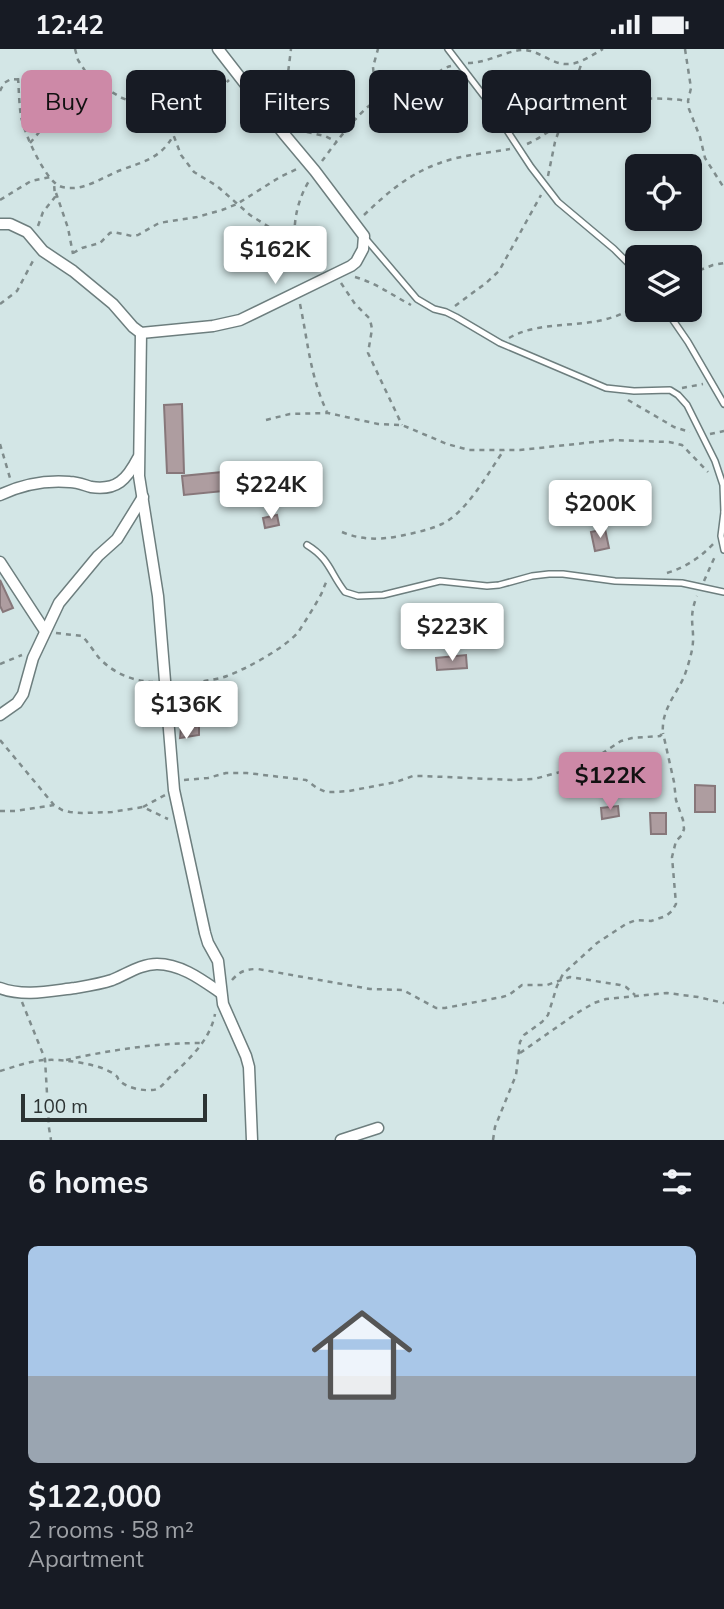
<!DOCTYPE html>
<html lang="en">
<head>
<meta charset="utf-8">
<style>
  :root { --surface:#171b24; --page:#20242c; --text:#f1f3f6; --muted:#9ea1a6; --accent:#cd89a7 }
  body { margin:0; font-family:Mulish,sans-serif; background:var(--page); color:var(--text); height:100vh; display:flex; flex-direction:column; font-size:26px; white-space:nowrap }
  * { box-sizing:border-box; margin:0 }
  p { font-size:23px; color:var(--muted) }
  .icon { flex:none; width:38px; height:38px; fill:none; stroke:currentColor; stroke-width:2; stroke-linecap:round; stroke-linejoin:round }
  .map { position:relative; height:1091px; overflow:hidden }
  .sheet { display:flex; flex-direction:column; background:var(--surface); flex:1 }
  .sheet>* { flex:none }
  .top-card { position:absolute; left:21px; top:21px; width:682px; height:63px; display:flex; gap:14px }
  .controls { position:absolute; left:625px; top:105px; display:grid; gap:14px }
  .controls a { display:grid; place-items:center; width:77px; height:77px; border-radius:10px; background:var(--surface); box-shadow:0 4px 10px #0003; font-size:35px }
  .scale { position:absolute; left:21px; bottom:18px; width:186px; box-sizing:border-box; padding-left:7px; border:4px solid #2c3333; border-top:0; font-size:19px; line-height:24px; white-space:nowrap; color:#2c3333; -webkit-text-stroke:5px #d3e6e6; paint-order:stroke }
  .price { position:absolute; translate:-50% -60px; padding:0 16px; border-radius:7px; background:#fff; color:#222; font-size:23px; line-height:46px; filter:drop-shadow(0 2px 4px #0008) }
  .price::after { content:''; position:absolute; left:50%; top:42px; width:21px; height:16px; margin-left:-10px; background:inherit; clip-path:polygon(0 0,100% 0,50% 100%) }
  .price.active { background:var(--accent); color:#111 }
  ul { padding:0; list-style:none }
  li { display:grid; align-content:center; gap:14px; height:371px; padding:0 28px }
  li span { display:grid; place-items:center; height:217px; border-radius:10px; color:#555 }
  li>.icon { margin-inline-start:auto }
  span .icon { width:126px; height:126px; fill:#fffc; stroke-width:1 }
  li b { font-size:30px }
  h2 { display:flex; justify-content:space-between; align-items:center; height:84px; padding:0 28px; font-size:30px }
  .tag { padding:0 24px; border-radius:10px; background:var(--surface); box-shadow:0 4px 10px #0003; font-size:24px; line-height:63px }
  .tag.active { background:var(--accent); color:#111 }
  .status { display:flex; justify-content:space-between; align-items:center; height:49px; padding:0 35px; background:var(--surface); direction:ltr }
  .status svg { height:19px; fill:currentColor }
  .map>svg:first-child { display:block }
</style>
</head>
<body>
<div class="status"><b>12:42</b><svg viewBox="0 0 49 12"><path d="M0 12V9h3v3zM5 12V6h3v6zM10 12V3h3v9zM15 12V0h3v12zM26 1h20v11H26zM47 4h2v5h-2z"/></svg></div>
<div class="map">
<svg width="724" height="1091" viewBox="0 0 724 1091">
  <rect width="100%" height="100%" fill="#d3e6e6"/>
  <!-- building -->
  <g fill="#ae9da0" stroke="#87777a" stroke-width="2">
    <path d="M182,355L184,424H167L164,356Z"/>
    <path d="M293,416L295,435L184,446L182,427Z"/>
    <path d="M277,466L279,476L265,479L263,469Z"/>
    <path d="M605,480L609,499L595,502L591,483Z"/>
    <path d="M0,531L13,559L3,563L0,557Z"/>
    <path d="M466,606L467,619L437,621L436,609Z"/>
    <path d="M199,677V686L180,689L181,679Z"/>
    <path d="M605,717L606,727L593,728L592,718Z"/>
    <path d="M695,736L715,737V763H695Z"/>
    <path d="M618,757L619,767L602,770L601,759Z"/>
    <path d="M650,764H666V785H651Z"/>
  </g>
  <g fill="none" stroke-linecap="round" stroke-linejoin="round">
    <defs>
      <g id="lane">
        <path d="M448,0L487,51L531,118L558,153L614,200L637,223"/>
        <path d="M366,190L417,250L434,260L446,263L456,268L500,294L606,339L634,342L670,341L678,346L687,356L715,412L723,436L724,463"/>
        <path d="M666,261L688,293L724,355"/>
        <path d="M724,463L721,487L724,501"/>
        <path d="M307,496C330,510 330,524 345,543L358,547L383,546L440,532L487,537L499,536L532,527L549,525H563L615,532L682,534L724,543"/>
      </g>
      <g id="street">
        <path d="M0,175H10L27,183L43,202L73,222L113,255L133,278L141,284L213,277L240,271L351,217L356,213L363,200L364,187L315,122L284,85L218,0"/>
        <path d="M141,284L139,427L158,547L174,741L205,884L208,894L218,912L223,955L246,1007L249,1018L252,1091"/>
        <path d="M0,446C21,436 46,431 70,433C77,433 84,436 91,438C117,442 127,430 138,409"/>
        <path d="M0,513L45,582"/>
        <path d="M0,666L17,654L23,645L33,609L59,554L98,507L117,490L143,448"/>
        <path d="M0,939C24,948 50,942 75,939C87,937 100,935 112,931C127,925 141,915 157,915C181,915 202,931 221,944"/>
        <path d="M341,1091L378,1079"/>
      </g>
    </defs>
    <!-- lane casing -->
    <use href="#lane" stroke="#6d7e7e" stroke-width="8"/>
    <!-- street casing -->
    <use href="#street" stroke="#6d7e7e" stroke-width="13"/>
    <!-- path -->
    <g stroke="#7f8c8c" stroke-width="2.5" stroke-dasharray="5 5" stroke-linecap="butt">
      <path d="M75,0L78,11L91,31L122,49L159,63L167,69L181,106L194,123L217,137L250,166L285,188L310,212L321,219"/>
      <path d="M685,0L691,39L688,52L689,60L700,88L705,109L724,139"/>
      <path d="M468,14C487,14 503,3 521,1C539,0 551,16 568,15C580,15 592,6 603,0"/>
      <path d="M18,29C19,42 19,55 21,67C24,84 42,123 55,134C59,138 65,139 70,139C87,140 105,127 121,121C143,113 161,109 173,87"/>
      <path d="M0,42L4,34L11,30L68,33L91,31"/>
      <path d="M374,53L375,40L373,18L378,0"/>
      <path d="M167,69L220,40L229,31"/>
      <path d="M288,72V24L291,0"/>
      <path d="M297,81L325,87L337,93"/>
      <path d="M30,94L80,35"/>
      <path d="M527,95C539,90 548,82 560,76C601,53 642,45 688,52"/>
      <path d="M322,112C337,92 363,56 386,45C399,38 414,36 427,30C436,26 442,19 451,17"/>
      <path d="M548,127L555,93L582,13"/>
      <path d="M56,144L68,179L73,205"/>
      <path d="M0,151L31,132L50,128"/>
      <path d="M364,166C387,144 410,124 440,114C461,106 488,104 510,100"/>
      <path d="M38,177L43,163L55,148L54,134"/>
      <path d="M295,196C293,173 297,152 309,132"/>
      <path d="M73,204L82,199L100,194L110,184L113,183L132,187L138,186L159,174L197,168L222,161L237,155L280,128L297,120"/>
      <path d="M306,207V225"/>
      <path d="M690,225L713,216L724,214"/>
      <path d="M355,228C376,234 392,246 411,256"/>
      <path d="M341,234L355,255L369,269L371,275L372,280L368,304L402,376"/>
      <path d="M0,255L17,242L35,208"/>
      <path d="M300,255C308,293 310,327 327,363"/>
      <path d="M455,257L486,234L499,222L541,146"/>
      <path d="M509,289C548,267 597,285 637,256"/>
      <path d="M682,339L703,335"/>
      <path d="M628,351L674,378L690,383"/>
      <path d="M266,371L290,365L328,364L378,375L402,376L447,395L469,401H520L613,391L669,393L682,396L708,423"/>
      <path d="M710,385L724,382"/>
      <path d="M0,395L10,429"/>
      <path d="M342,483C361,491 379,491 400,487C414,484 429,481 442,475C467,463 488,424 504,401"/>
      <path d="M667,524C686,518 701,508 714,494"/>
      <path d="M704,532L716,505"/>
      <path d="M56,584L82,587C89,594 94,603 100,610C115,625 133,632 153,633"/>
      <path d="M0,615L22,606"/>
      <path d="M177,645C189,631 210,633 227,627C246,620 287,598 299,582C306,571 313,560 319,549C323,543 324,536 328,530"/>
      <path d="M0,691L54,756L62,761L70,763L82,764L112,763L143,758L168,770"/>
      <path d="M184,731L208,729L226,724H247L306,731L317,739L326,743H334L349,742L396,733L413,727H423L512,731L534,730L583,717L621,692L632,689L660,687L663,684C661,662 675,647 684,628C687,620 690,610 692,601C696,579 687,571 697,547"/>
      <path d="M143,758L165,746"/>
      <path d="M0,762H15L54,756"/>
      <path d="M232,931C240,922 246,920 258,920L370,940L403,941L436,959H445L502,948L509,946L522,936H547L570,928L620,936L626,938L635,946"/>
      <path d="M22,953L45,1010L49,1079L51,1091"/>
      <path d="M520,1004L577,964L594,954L606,950L667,944L698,948L724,954"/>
      <path d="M66,1011C110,1001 156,994 201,994"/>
      <path d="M0,1022C14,1018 32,1011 47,1011C64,1010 100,1015 114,1025C121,1030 115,1028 121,1033C128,1039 143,1042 152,1041C160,1041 164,1034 169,1029C188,1011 210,992 215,965"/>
      <path d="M493,1091L495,1078L516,1026L520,993L524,986L542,973L548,966L557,937L563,925L597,894L626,875L636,871L651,872L666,867L672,862L676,855L672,808L676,792L682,786L684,780L683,771L676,751L674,733L663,684"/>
    </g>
    <!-- lane -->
    <use href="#lane" stroke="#fff" stroke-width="5"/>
    <!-- street -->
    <use href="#street" stroke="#fff" stroke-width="10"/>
  </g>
</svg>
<div class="controls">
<a><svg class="icon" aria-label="locate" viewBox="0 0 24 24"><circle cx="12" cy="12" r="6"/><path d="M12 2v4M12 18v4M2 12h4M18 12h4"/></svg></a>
<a><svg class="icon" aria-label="layers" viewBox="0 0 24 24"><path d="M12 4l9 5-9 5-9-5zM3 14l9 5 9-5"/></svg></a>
</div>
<div class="scale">100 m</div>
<b class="price" style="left:275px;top:237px">$162K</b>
<b class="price" style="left:271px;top:472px">$224K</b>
<b class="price" style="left:600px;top:491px">$200K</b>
<b class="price" style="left:452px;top:614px">$223K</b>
<b class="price" style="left:186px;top:692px">$136K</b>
<b class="price active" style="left:610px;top:763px">$122K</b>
<div class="top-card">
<a class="tag active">Buy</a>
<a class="tag">Rent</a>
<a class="tag">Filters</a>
<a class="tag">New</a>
<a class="tag">Apartment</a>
</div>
</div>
<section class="sheet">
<h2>6 homes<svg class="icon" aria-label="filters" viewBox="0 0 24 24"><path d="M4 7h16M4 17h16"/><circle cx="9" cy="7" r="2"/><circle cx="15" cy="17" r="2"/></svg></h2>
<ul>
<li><span style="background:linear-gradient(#a9c7e8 60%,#9aa5b1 0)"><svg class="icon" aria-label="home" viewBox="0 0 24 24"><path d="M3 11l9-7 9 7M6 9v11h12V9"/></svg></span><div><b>$122,000</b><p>2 rooms · 58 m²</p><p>Apartment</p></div></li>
</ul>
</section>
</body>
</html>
